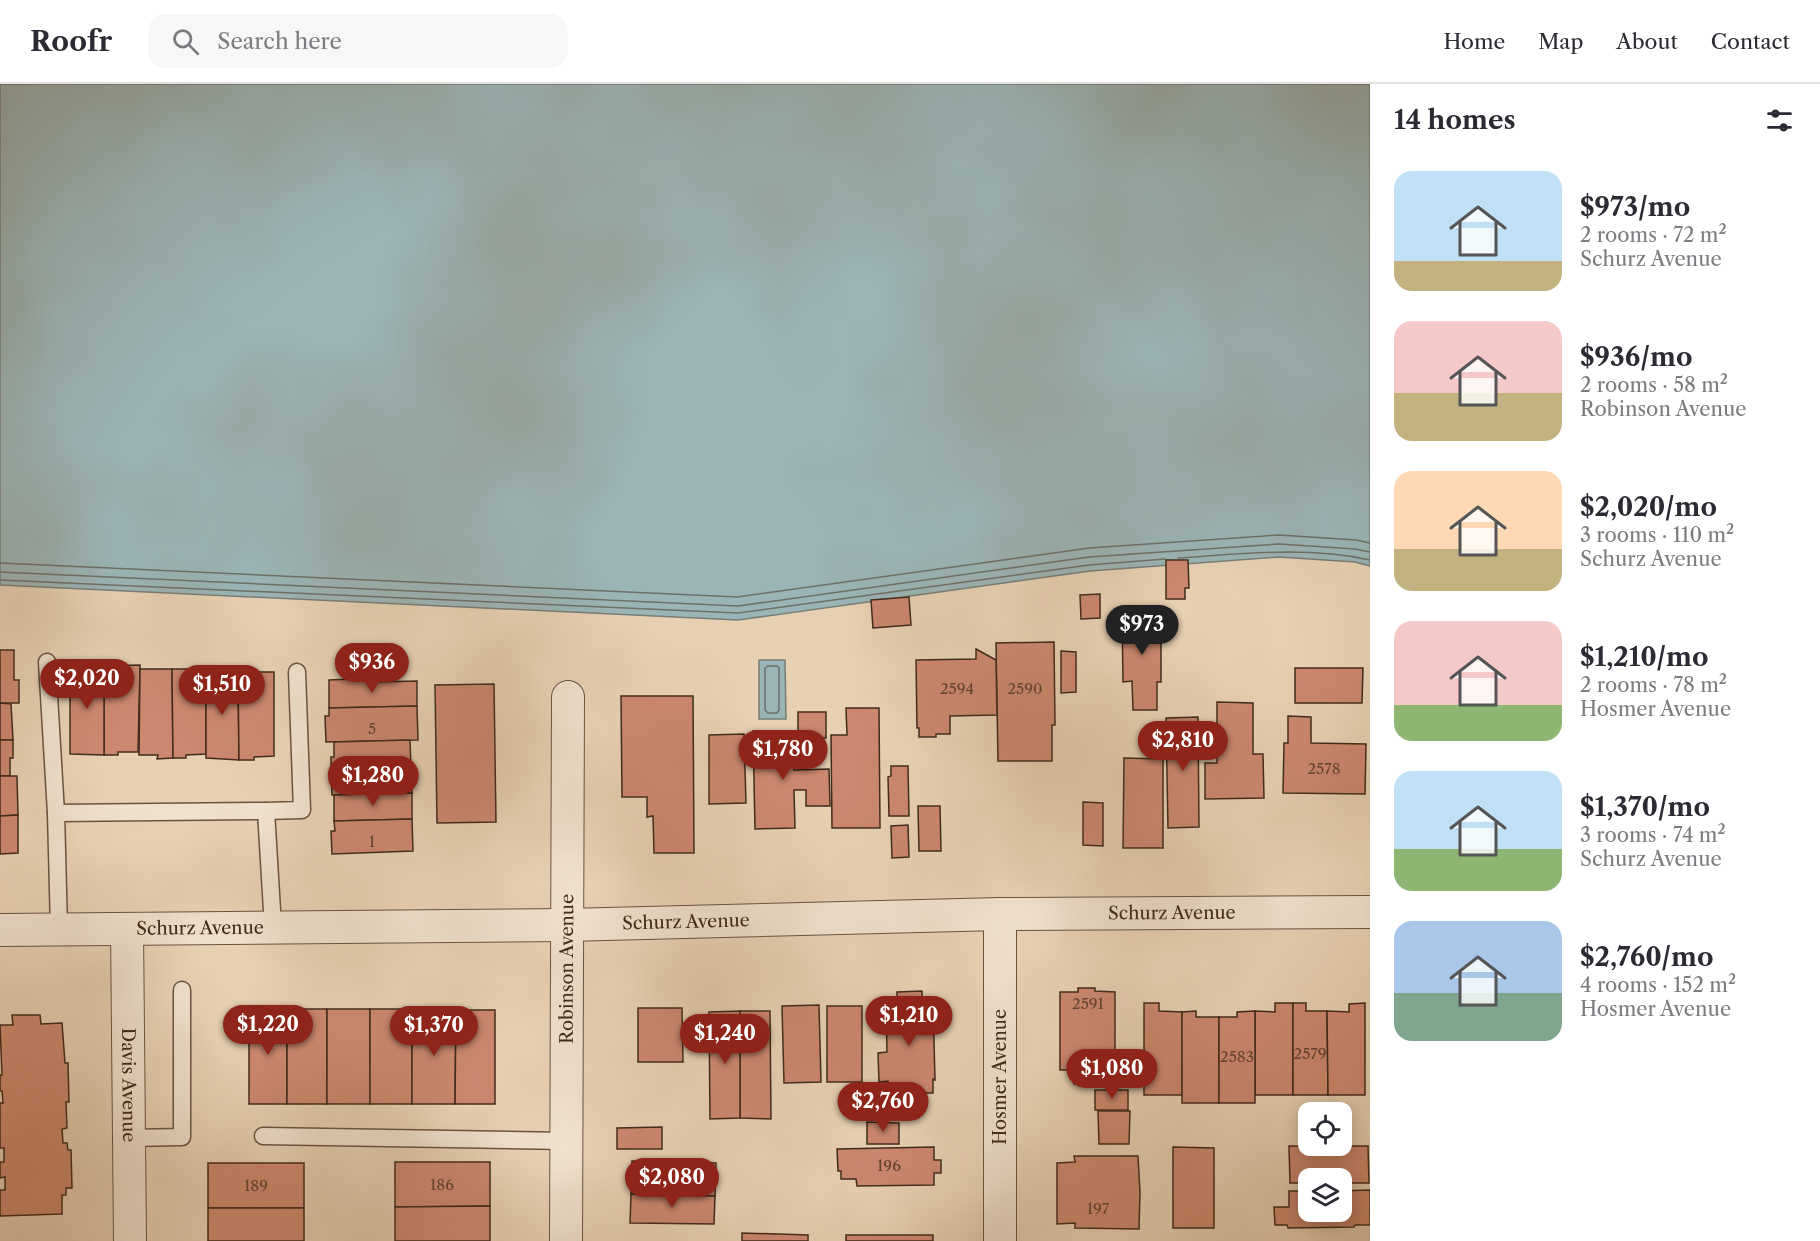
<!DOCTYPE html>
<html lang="en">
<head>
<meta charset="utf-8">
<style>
  :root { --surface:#fff; --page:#f7f7f7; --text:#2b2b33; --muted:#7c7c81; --line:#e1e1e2; --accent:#8f2418 }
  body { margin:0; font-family:"Libre Caslon Text",serif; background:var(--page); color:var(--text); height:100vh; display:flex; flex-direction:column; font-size:22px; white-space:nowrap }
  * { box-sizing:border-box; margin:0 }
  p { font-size:20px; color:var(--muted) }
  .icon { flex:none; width:33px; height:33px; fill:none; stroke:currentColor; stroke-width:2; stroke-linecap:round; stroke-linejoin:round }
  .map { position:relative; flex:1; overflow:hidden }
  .details { display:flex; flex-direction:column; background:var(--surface); width:450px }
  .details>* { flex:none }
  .tools { position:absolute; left:1298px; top:1018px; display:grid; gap:12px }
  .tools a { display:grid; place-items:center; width:54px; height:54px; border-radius:12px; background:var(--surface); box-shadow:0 3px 15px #0003; font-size:30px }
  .price { position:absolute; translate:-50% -51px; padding:0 14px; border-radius:21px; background:var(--accent); color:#fff; font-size:20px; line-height:39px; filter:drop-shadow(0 2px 3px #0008) }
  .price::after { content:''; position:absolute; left:50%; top:36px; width:18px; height:14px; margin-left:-9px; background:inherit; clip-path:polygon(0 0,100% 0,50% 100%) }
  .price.current { background:#222; color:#fff }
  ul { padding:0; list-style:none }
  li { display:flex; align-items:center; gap:18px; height:150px; padding:0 24px }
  li span { display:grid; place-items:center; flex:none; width:168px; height:120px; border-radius:18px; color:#555 }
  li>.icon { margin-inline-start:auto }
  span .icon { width:72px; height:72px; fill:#fffc; stroke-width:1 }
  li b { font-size:26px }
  h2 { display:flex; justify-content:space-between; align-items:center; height:72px; padding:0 24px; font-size:26px }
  header { display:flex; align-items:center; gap:36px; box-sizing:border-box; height:84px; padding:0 30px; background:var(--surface); border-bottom:2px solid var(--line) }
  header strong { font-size:28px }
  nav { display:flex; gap:33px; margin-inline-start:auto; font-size:21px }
  .search { width:420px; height:54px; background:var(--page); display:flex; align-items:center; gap:15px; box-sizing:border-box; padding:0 21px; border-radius:18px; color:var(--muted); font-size:22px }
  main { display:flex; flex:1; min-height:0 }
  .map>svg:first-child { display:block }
</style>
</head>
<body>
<header>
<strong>Roofr</strong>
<div class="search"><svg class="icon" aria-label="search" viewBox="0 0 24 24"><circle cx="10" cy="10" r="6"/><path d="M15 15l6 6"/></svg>Search here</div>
<nav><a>Home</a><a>Map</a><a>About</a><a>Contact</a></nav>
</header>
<main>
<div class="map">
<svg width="1370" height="1157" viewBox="0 0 1370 1157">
  <rect width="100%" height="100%" fill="#e8d1b3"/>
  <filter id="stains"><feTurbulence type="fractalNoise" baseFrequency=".00333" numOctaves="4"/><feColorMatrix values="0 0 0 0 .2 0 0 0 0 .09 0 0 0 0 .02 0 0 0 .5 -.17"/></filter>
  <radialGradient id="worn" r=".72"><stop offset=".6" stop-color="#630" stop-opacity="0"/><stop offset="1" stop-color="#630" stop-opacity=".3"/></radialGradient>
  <!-- water -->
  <g fill="#9bb5b7" stroke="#777e79" stroke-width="1.5">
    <path d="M0,0H1370V482L1355,478L1279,473L1090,487L738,536L0,501Z"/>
    <path d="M759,576H785L786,635H759Z"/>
  </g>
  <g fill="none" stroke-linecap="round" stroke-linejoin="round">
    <!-- shore -->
    <g stroke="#6e7069" stroke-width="1.5">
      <path d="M1178,474C1242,470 1307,462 1370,476"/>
      <path d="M0,479L737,513L1089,464L1279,451L1356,456L1370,459"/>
      <path d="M0,488L738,522L1089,473L1279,460L1355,465L1370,468"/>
      <path d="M0,496L738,529L1089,481L1165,475"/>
      <path d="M768,582H777L779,584V626L777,629H768L765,626V584Z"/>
    </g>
  </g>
  <!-- building -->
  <g fill="#cc886e" stroke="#402b1b" stroke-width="1.5">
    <path d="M1166,476H1188L1189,504H1185V515H1166Z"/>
    <path d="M1100,510V534L1081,535L1080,511Z"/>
    <path d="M909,513L911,541L873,544L871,516Z"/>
    <path d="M1122,526H1161V598H1157V626H1133L1132,597L1123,598Z"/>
    <path d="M1054,558L1055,641H1052V677H998L996,559Z"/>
    <path d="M976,565L996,576L997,631L950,632V650H936V653H919V644H917L916,576L976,575Z"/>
    <path d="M0,566H14V596H19V619H0Z"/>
    <path d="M1061,567L1076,568V608L1061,609Z"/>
    <path d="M140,581L138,668H118V671H104V582Z"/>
    <path d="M70,582H104V671L70,670Z"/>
    <path d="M1295,584H1363L1362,619H1295Z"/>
    <path d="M140,585H172L173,674L157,675L158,671H139Z"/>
    <path d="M172,585H206V670L186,671V674H173Z"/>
    <path d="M206,588H238L239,676L206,674Z"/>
    <path d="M238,588H274V672L254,673V676H239Z"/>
    <path d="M374,594V598L417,597V622L329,624V596Z"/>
    <path d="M494,600L496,738L437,739L435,601Z"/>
    <path d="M621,612H693L694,769H654L653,732L647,733V713H622Z"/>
    <path d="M1217,618L1253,619V670H1263L1264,714L1205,715V679H1217Z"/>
    <path d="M0,619L11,620L13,656H0Z"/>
    <path d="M417,622L418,656L326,658L325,632H329V624Z"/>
    <path d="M846,624H879L880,744H832L831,651H847Z"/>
    <rect x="798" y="628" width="28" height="26"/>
    <path d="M1288,632L1311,633V659L1366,660L1365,710L1283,709L1284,659H1288Z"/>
    <path d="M1198,633L1199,743L1168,744L1166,634Z"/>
    <path d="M753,647H766V649L793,647L794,686L829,685L830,722H806V706H794L795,744L755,745Z"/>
    <path d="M744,650L746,719L709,720V651Z"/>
    <path d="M0,656H13V674H10V692H0Z"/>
    <path d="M410,656L411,683L331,686V673H334V658Z"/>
    <path d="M1124,674L1163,675V764H1123Z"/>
    <path d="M891,682H908L909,732H889L888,693L891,692Z"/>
    <path d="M411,683L412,709L332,711L331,686Z"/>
    <path d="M0,692H17L18,731L0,732Z"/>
    <path d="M412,709V735L334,737V711Z"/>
    <path d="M1083,718L1103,719V762L1083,761Z"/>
    <path d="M918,722H940L941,767H919Z"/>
    <path d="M18,731V769L0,770V732Z"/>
    <path d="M412,735L413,767L332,770L331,747H335L334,737Z"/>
    <path d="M908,741L909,773L892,774L891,742Z"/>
    <path d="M1078,904H1095V907L1115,908V985H1108V999L1074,1000V986H1060V908H1078Z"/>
    <path d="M922,907V920H933L935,996L933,995V1009H900V1017H888V997L879,998L878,969L887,968L886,920H897V908Z"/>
    <path d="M1144,919H1159V927L1182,928V1011H1144Z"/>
    <path d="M1275,919H1293V1011H1255V927L1275,928Z"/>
    <path d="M1293,919H1306V927H1327L1328,1011H1293Z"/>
    <path d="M1365,919V1011H1328L1327,927L1349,928V920Z"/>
    <path d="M819,921L821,998L784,999L782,922Z"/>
    <rect x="827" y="922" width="35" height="76"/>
    <path d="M638,924H682L683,978H638Z"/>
    <rect x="249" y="925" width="38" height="95"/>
    <rect x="287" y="925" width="40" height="95"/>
    <rect x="327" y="925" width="43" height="95"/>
    <rect x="370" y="925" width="42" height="95"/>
    <path d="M412,925L456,926L455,1020H412Z"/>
    <path d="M456,926H495V1020H455Z"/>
    <path d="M740,927H770L771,1035L740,1034Z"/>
    <path d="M740,927V1034L710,1035L709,928Z"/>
    <path d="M1196,927V933H1219V1019H1182V928Z"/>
    <path d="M1255,927V1019H1219V933H1237V928Z"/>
    <path d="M12,931H40L41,940L62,939L65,979H68L69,1018H66L67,1044L62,1045L63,1059H67L68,1066H71L72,1104H66V1111H62V1130L0,1132V1106H5V1093L0,1094V1078H4V1064H0V1019H3L2,1007H0V991H2L0,941H13Z"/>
    <rect x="1095" y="1006" width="33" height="20"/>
    <path d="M1098,1027H1130L1129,1060H1099Z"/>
    <path d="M867,1038L899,1039V1060H867Z"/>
    <path d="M662,1043V1065H617V1044Z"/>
    <path d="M1289,1062H1368L1369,1099H1341V1095H1308V1099H1290Z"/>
    <path d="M934,1063V1076H941V1089H934V1101L857,1102L856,1095H841V1087H838L837,1065Z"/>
    <path d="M1173,1063L1214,1064V1144H1173Z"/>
    <path d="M1074,1072H1138L1140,1108L1139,1145L1075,1144V1139L1057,1140V1079L1075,1078Z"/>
    <path d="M632,1077L716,1079L715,1112L631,1110Z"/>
    <path d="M395,1078H490V1122L395,1123Z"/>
    <rect x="208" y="1079" width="96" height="45"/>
    <path d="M1370,1106V1141H1355L1354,1143L1288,1144L1287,1141H1275L1274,1123H1289V1107H1308V1128H1341V1107Z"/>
    <path d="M631,1110L715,1112L714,1140L630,1139Z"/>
    <path d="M490,1122V1157H395V1123Z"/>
    <rect x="208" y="1124" width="96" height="33"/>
    <path d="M742,1149L808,1151V1157H742Z"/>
    <rect x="846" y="1151" width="87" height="6"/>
  </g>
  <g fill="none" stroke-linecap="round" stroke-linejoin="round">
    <defs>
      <g id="lane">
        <path d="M47,578L56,729"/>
        <path d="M266,727L302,726L297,588"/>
        <path d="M59,845L56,729L266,727L273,843"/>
        <path d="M263,1052L566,1057"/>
        <path d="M129,1054L182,1053V906"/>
      </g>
      <g id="street">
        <path d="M1000,830V1157"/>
        <path id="s1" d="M127,845L130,1157"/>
        <path id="s2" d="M0,846L566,841L1000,830L1370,828"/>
        <path id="s3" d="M566,1157L568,613"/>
      </g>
    </defs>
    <!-- lane casing -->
    <use href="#lane" stroke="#6a5441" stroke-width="19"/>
    <!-- street casing -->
    <use href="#street" stroke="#6a5441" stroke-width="34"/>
    <!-- lane -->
    <use href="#lane" stroke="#f0e1ce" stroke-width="16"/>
    <!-- street -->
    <use href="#street" stroke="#f0e1ce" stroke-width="32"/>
  </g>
  <g text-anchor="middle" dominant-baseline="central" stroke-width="5" stroke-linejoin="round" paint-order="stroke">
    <!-- number labels -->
    <g font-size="15" fill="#634230">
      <text x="957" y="604">2594</text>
      <text x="1025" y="604">2590</text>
      <text x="372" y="644">5</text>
      <text x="1324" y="684">2578</text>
      <text x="372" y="757">1</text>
      <text x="1088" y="919">2591</text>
      <text x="1310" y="969">2579</text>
      <text x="1237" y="972">2583</text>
      <text x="889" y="1081">196</text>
      <text x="442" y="1100">186</text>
      <text x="256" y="1101">189</text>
      <text x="1098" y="1124">197</text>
    </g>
    <!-- street labels -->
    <g font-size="18" fill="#402b1b" stroke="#f0e1ce">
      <text stroke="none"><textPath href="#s2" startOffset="1172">Schurz Avenue</textPath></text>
      <text stroke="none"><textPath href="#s2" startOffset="686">Schurz Avenue</textPath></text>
      <text stroke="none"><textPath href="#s2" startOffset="200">Schurz Avenue</textPath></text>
      <text stroke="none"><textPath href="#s3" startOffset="272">Robinson Avenue</textPath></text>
      <text transform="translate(1000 993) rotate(-90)">Hosmer Avenue</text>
      <text stroke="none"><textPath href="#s1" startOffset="156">Davis Avenue</textPath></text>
    </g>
  </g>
  <rect width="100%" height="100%" filter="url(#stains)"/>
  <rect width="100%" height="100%" fill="url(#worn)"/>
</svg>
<div class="tools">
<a><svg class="icon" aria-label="locate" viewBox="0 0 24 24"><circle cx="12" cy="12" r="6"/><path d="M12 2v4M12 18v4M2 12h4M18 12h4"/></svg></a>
<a><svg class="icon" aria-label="layers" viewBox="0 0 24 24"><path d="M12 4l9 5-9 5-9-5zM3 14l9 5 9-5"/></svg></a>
</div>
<b class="price current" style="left:1142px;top:572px">$973</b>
<b class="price" style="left:372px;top:610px">$936</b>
<b class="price" style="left:87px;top:626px">$2,020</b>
<b class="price" style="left:222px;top:632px">$1,510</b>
<b class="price" style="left:1183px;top:688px">$2,810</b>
<b class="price" style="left:783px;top:697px">$1,780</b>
<b class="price" style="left:373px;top:723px">$1,280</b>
<b class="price" style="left:909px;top:963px">$1,210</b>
<b class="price" style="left:268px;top:972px">$1,220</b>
<b class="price" style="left:434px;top:973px">$1,370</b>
<b class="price" style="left:725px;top:981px">$1,240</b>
<b class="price" style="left:1112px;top:1016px">$1,080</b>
<b class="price" style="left:883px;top:1049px">$2,760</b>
<b class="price" style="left:672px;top:1125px">$2,080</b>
</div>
<section class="details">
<h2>14 homes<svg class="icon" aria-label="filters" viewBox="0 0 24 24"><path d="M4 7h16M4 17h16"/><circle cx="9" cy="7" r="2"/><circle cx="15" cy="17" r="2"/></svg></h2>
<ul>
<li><span style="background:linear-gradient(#bfe0f5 75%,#c2b280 0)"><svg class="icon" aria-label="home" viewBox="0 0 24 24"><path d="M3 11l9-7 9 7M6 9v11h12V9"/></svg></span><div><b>$973/mo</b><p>2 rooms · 72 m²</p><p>Schurz Avenue</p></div></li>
<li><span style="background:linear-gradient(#f6c9c9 60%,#c2b280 0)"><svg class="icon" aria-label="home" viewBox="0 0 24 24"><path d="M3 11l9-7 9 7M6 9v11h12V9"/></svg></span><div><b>$936/mo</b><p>2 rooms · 58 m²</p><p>Robinson Avenue</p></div></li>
<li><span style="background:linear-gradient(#ffd9b3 65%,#c2b280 0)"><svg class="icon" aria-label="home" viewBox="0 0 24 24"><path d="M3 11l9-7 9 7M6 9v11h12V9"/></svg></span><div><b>$2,020/mo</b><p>3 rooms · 110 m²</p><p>Schurz Avenue</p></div></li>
<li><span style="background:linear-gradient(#f6c9c9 70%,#8fb573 0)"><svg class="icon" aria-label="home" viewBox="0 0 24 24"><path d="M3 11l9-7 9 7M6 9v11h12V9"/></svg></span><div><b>$1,210/mo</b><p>2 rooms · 78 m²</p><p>Hosmer Avenue</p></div></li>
<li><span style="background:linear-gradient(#bfe0f5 65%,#8fb573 0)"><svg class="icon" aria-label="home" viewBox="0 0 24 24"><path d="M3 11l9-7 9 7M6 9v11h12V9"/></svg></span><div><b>$1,370/mo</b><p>3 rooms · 74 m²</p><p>Schurz Avenue</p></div></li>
<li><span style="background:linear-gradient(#a9c7e8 60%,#7fa58c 0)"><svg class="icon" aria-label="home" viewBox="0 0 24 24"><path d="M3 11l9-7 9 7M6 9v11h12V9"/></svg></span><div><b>$2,760/mo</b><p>4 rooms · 152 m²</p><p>Hosmer Avenue</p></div></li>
</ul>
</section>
</main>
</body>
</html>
